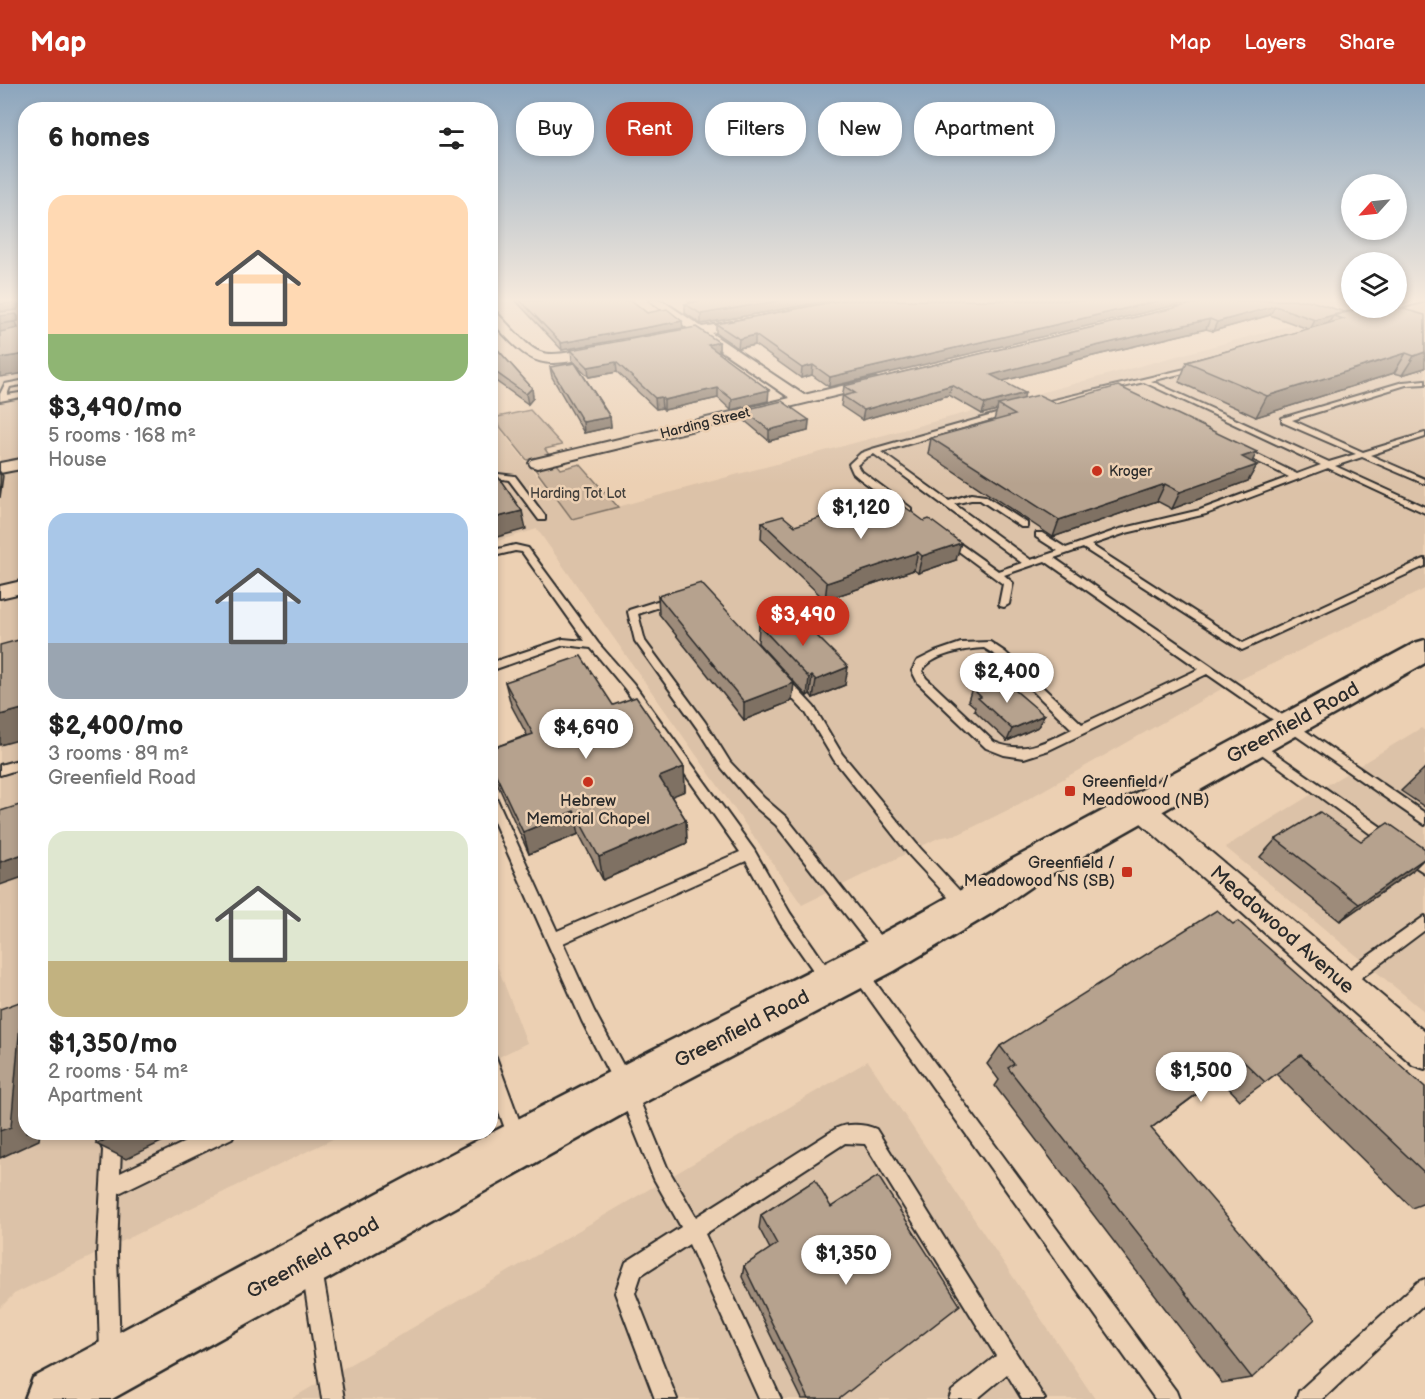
<!DOCTYPE html>
<html lang="en">
<head>
<meta charset="utf-8">
<style>
  :root { --surface:#fff; --page:#f6f6f6; --text:#222; --muted:#767676; --accent:#c8321e }
  body { margin:0; font-family:"Balsamiq Sans",sans-serif; background:var(--page); color:var(--text); height:100vh; display:flex; flex-direction:column; font-size:22px; white-space:nowrap }
  * { box-sizing:border-box; margin:0 }
  p { font-size:20px; color:var(--muted) }
  .icon { flex:none; width:33px; height:33px; fill:none; stroke:currentColor; stroke-width:2; stroke-linecap:round; stroke-linejoin:round }
  .map { position:relative; flex:1; overflow:hidden }
  .side { position:absolute; left:18px; top:18px; width:480px; height:1038px; display:flex; flex-direction:column; background:var(--surface); border-radius:24px; box-shadow:0 3px 9px #0003 }
  .side>* { flex:none }
  .banner { position:absolute; left:516px; top:18px; width:570px; height:54px; display:flex; gap:12px }
  .needle { width:39px; rotate:243deg }
  .tools { position:absolute; left:1341px; top:90px; display:grid; gap:12px }
  .tools a { display:grid; place-items:center; width:66px; height:66px; border-radius:50%; background:var(--surface); box-shadow:0 3px 9px #0003; font-size:30px }
  .price { position:absolute; translate:-50% -51px; padding:0 14px; border-radius:21px; background:#fff; color:#222; font-size:20px; line-height:39px; filter:drop-shadow(0 2px 3px #0008) }
  .price::after { content:''; position:absolute; left:50%; top:36px; width:18px; height:14px; margin-left:-9px; background:inherit; clip-path:polygon(0 0,100% 0,50% 100%) }
  .price.on { background:var(--accent); color:#fff }
  ul { padding:0; list-style:none }
  li { display:grid; align-content:center; gap:12px; height:318px; padding:0 30px }
  li span { display:grid; place-items:center; height:186px; border-radius:18px; color:#555 }
  li>.icon { margin-inline-start:auto }
  span .icon { width:108px; height:108px; fill:#fffc; stroke-width:1 }
  li b { font-size:26px }
  h2 { display:flex; justify-content:space-between; align-items:center; height:72px; padding:0 30px; font-size:26px }
  .chip { padding:0 21px; border-radius:24px; background:var(--surface); box-shadow:0 3px 9px #0003; font-size:21px; line-height:54px }
  .chip.on { background:var(--accent); color:#fff }
  header { display:flex; align-items:center; gap:36px; box-sizing:border-box; height:84px; padding:0 30px; background:var(--accent); color:#fff }
  header strong { font-size:28px }
  nav { display:flex; gap:33px; margin-inline-start:auto; font-size:21px }
  .map>svg:first-child { display:block }
</style>
</head>
<body>
<header>
<strong>Map</strong>
<nav><a>Map</a><a>Layers</a><a>Share</a></nav>
</header>
<div class="map">
<svg width="1425" height="1315" viewBox="0 0 1425 1315">
  <rect width="100%" height="100%" fill="#ecd0b3"/>
  <filter id="ink" filterUnits="userSpaceOnUse"><feTurbulence type="fractalNoise" baseFrequency=".0167" numOctaves="2"/><feDisplacementMap in="SourceGraphic" scale="12" xChannelSelector="R" yChannelSelector="G"/><feConvolveMatrix kernelMatrix="1 2 1 2 8 2 1 2 1" color-interpolation-filters="sRGB"/></filter>
  <g filter="url(#ink)">
    <!-- built -->
    <g fill="#dcc2a8">
      <path d="M0,216H25L26,1048L345,1049L14,1210L0,1224Z"/>
      <path d="M1397,216H1425V505L1223,604L1012,724L959,750L938,754L802,821L537,445L491,459L490,333L572,435L1355,224H1396Z"/>
      <path d="M1421,644L1425,647V928L1225,763Z"/>
      <path d="M490,863L527,959L491,977H490Z"/>
      <path d="M868,977L1095,1315H291Z"/>
    </g>
    <!-- green -->
    <g fill="#cdb59d" stroke="#7c7064" stroke-width="1.5">
      <path d="M530,326L562,361L545,365L549,371L527,376L493,334Z"/>
      <path d="M557,380L561,385L580,380L618,423L572,435L535,385Z"/>
    </g>
    <g fill="none" stroke-linecap="round" stroke-linejoin="round">
      <defs>
        <g id="lane">
          <path d="M1418,216H1425V217L1384,229L1381,227Z"/>
          <path d="M1198,282L1200,283V285L1151,297L1329,378L1356,370L1282,338V334L1403,298L1425,296V300L1406,301L1292,336L1363,368L1425,349V353L1370,371L1425,395V400L1362,373L1335,382L1425,423V429L1328,384L1206,430L1126,449L1091,461L1243,559L1422,476L1425,475V482L1242,566L1083,464L1054,474L1425,729V741L1207,590L1049,666L1024,674L1004,671L986,664L918,599L912,587L917,577L935,568L961,559L990,558L1005,568L1082,640L1199,585L1045,477L1004,491L1013,499L1009,520L1004,523L1000,522L999,520L1003,500L941,454L946,451L949,452L998,487L1022,479L874,370L867,373L857,381L860,386L911,424V428H905L860,395L853,389L849,380L861,369L872,365L1014,325V329L881,368L949,417L971,410L985,412L1027,439V443H1021L980,416H971L954,420L1031,476L1058,467L1036,453V449H1042L1066,464L1120,445L1200,426L1289,393L1238,368V364H1244L1297,390L1321,381L1144,298L1037,323L1033,321ZM984,564L997,572L1072,645C1045,658 1025,671 994,658L926,594L922,587C932,570 966,565 984,564Z"/>
          <path d="M26,296V300L10,303L7,311L26,308V312L0,317V310L5,300Z"/>
          <path d="M490,389L515,392L545,432V436H539L509,396L490,393Z"/>
          <path d="M515,461L528,464L598,559L633,599L754,766L790,829L835,894L832,899L827,901L822,899L780,839L746,777L563,859L594,927L632,998L667,1083L696,1133L837,1044C848,1039 865,1040 876,1045L1045,1315H1022L1007,1290L977,1315H949L952,1307L996,1272L865,1060L845,1059L705,1150L781,1315H759L689,1160L641,1191L635,1209L677,1315H655L615,1209L626,1178L681,1143L654,1095L619,1009L582,937L490,729V708L495,709L496,713L557,847L740,768L625,605L591,564L564,561L490,587V579L563,555L585,557L522,468L515,467L490,473V467Z"/>
          <path d="M673,512L677,513V517L638,530L645,557L705,638L730,678L764,714L786,733L887,861L889,866L887,871L882,873L877,871L776,741L754,722L722,684L697,644L635,557L628,528L629,526Z"/>
          <path d="M782,592L786,593L814,623L842,670L920,764L970,818L972,822L970,826L965,828L960,826L910,772L834,676L806,629L778,599L776,596L778,593Z"/>
          <path d="M1256,656L1394,752L1396,756L1394,760L1389,761L1384,760L1252,663L1250,660L1252,657Z"/>
          <path d="M26,674V683L0,691V681Z"/>
          <path d="M1407,764L1425,775V789L1402,774L1400,770L1402,766Z"/>
          <path d="M1425,832V846L1349,903L1344,905L1339,903L1336,898L1339,893Z"/>
          <path d="M859,881L864,883L1176,1307L1179,1315H1155L854,893L851,888L854,883Z"/>
          <path d="M490,971L496,973L525,1052L522,1058L516,1061L510,1058L490,1004Z"/>
          <path d="M95,1048H113L121,1066L120,1089L206,1048H235L232,1054L119,1109L117,1170L120,1267L117,1274L110,1277L103,1274L100,1267L97,1170L103,1066Z"/>
          <path d="M312,1176L319,1179L322,1186L344,1315H322L302,1186L305,1179Z"/>
          <path d="M1425,1195V1219L1323,1315H1296L1299,1307L1418,1198Z"/>
        </g>
        <g id="street">
          <path d="M649,216H661L702,243L750,235V241L711,249L804,311L875,294L882,298L880,301L537,384L531,382L529,379L531,376L790,314L698,251L667,256L665,253L667,250L690,246Z"/>
          <path d="M1163,216H1179L1195,223L1189,226Z"/>
          <path d="M490,225L494,226C543,276 532,276 602,262L608,266L607,269C541,285 535,287 490,235Z"/>
          <path d="M26,374V384L0,389V379Z"/>
          <path d="M26,496V508L0,514V502Z"/>
          <path d="M1140,713L1149,716L1425,948V985L1413,981L1131,730L1127,723L1131,716Z"/>
        </g>
        <path id="secondary" d="M1425,556V579L1039,797L992,829L894,887L641,1020L112,1315H25L33,1294C225,1192 415,1087 609,988C744,918 883,855 1013,775L1415,559Z"/>
      </defs>
      <!-- lane casing -->
      <use href="#lane" stroke="#2b2b2b" stroke-width="4"/>
      <!-- street casing -->
      <use href="#street" stroke="#2b2b2b" stroke-width="4"/>
      <!-- secondary casing -->
      <use href="#secondary" stroke="#2b2b2b" stroke-width="5"/>
      <!-- lane -->
      <use href="#lane" fill="#ecd0b3" fill-rule="evenodd"/>
      <!-- street -->
      <use href="#street" fill="#ecd0b3" fill-rule="evenodd"/>
      <!-- secondary -->
      <use href="#secondary" fill="#ecd0b3" fill-rule="evenodd"/>
    </g>
    <!-- wall -->
    <g fill="#9d8b7a" stroke="#2b2b2b" stroke-width="1.5">
      <path d="M515,216H631L647,229L683,244L562,266Z"/>
      <path d="M687,216H833L701,240L685,229V220L691,218Z"/>
      <path d="M843,216L829,303L812,291L801,294L755,261L738,264L716,249V240Z"/>
      <path d="M1208,216L1344,228L1396,224L1425,284L1402,291L1394,289L1256,333L1179,298L1187,278L1308,245L1270,231L1213,247L1206,245L1072,277L1071,279L1003,297L1024,315L1056,319L1252,378L1257,381L1248,397L1172,425L1157,417L1053,453L928,370L931,354L994,336L997,326L982,330L949,311L862,336L841,322L844,302Z"/>
      <path d="M490,257L532,304L533,314L528,320L490,293Z"/>
      <path d="M719,258V268H718L768,317L731,326L718,314L664,326L662,324L656,325L617,288L589,293L576,280L610,333L611,343L584,349L552,293L550,283L575,279L572,276L571,266Z"/>
      <path d="M744,326L809,336L808,347L769,357L744,336Z"/>
      <path d="M832,437L956,476L918,489L914,486L825,516L761,455L762,438L795,442Z"/>
      <path d="M658,512L792,617L744,636L659,530Z"/>
      <path d="M759,541L845,601L813,614L810,610L807,612L758,559Z"/>
      <path d="M505,598L613,621L684,683L685,707L671,712L686,736L687,759L603,796L579,750L529,770L493,690L490,683V665L527,651L511,621Z"/>
      <path d="M972,604L1044,631L1038,643L1007,657L974,626L975,623L968,617Z"/>
      <path d="M1425,684V723L1401,707Z"/>
      <path d="M1276,755L1361,757L1412,787L1340,837L1260,773Z"/>
      <path d="M1233,840L1425,1003V1119L1412,1124L1276,990L1240,1016L1219,994L1151,1044L1252,1294L1222,1299L995,1002L999,996L987,980L1000,962Z"/>
      <path d="M815,1096L839,1315H802L742,1193L744,1182L770,1165L759,1144L761,1131Z"/>
    </g>
    <!-- shaded-wall -->
    <g fill="#7f7163" stroke="#2b2b2b" stroke-width="1.5">
      <path d="M783,216H833L701,240V230Z"/>
      <path d="M1162,216H1198L829,303L830,293Z"/>
      <path d="M16,218L26,233L18,232L16,230L26,246L0,256V220Z"/>
      <path d="M1275,222L1270,231L1213,247L1217,238Z"/>
      <path d="M1344,228L1333,232L1328,240L1310,246L1315,236Z"/>
      <path d="M1210,235L1206,245L1072,277L1071,279L988,301L991,291L1070,268Z"/>
      <path d="M682,237L683,244L562,266L561,259Z"/>
      <path d="M755,251V261L738,264L739,255Z"/>
      <path d="M719,258V268L708,270V261Z"/>
      <path d="M1425,268V284L1402,291L1414,272Z"/>
      <path d="M1406,269L1394,289L1256,333L1267,312Z"/>
      <path d="M26,270V289L0,293V274Z"/>
      <path d="M616,278L617,288L589,293L588,283Z"/>
      <path d="M813,281L812,291L801,294L802,284Z"/>
      <path d="M952,301L949,311L862,336L864,326Z"/>
      <path d="M532,304L533,314L528,320L526,310Z"/>
      <path d="M718,304V314L664,326V316Z"/>
      <path d="M769,306L768,317L731,326L732,315Z"/>
      <path d="M1025,309L1022,320L998,321L997,326L982,330L985,320Z"/>
      <path d="M661,313L662,324L656,325L655,314Z"/>
      <path d="M610,333L611,343L584,349L583,338Z"/>
      <path d="M809,336L808,347L769,357V346Z"/>
      <path d="M1257,368L1249,384L1257,381L1248,397L1172,425L1180,408L1242,373Z"/>
      <path d="M0,388L3,392L0,414Z"/>
      <path d="M1165,400L1157,417L1053,453L1059,436Z"/>
      <path d="M522,427L526,445L490,455V435Z"/>
      <path d="M961,459L956,476L918,489L922,472Z"/>
      <path d="M918,468L914,486L825,516L827,499Z"/>
      <path d="M848,583L845,601L813,614L816,596Z"/>
      <path d="M812,592L810,610L807,612L809,594Z"/>
      <path d="M794,599L792,617L744,636V618Z"/>
      <path d="M26,624V654L0,661V631Z"/>
      <path d="M1044,631L1038,643L1007,657L1012,645Z"/>
      <path d="M684,683L685,707L661,717L659,693Z"/>
      <path d="M574,727L579,750L529,770L523,748Z"/>
      <path d="M686,736L687,759L603,796L599,773Z"/>
      <path d="M26,769V792L0,801V778Z"/>
      <path d="M1425,774L1412,787L1340,837L1359,820Z"/>
      <path d="M22,917L26,919V1048H40L39,1056L0,1074V1047Z"/>
      <path d="M1242,976L1219,994L1130,1060L1151,1044Z"/>
      <path d="M121,1048H182L126,1075L96,1060Z"/>
    </g>
    <!-- building -->
    <g fill="#b6a28e" stroke="#2b2b2b" stroke-width="1.5">
      <path d="M0,216H26V270L0,274V248L18,244L16,238L0,240L18,237V232L16,230L0,232V228L17,226L19,220L16,218L0,220Z"/>
      <path d="M520,216H631L647,229L667,225L682,237L561,259Z"/>
      <path d="M700,216H783L701,230L685,220L702,216Z"/>
      <path d="M843,216H1162L830,293L813,281L802,284L755,251L739,255L716,240Z"/>
      <path d="M1208,216H1308L1344,228L1315,236L1275,222L1217,238L1210,235L1070,268L1074,269L991,291L1025,309L985,320L952,301L864,326L843,312L855,309L844,302Z"/>
      <path d="M1396,223L1425,231V268L1414,272L1406,269L1267,312L1187,278L1344,235L1333,232L1361,224H1396Z"/>
      <path d="M696,243L719,258L708,261L769,306L732,315L718,304L664,316L661,313L655,314L616,278L588,283L571,266Z"/>
      <path d="M490,257L532,304L526,310L490,284Z"/>
      <path d="M575,279L610,333L583,338L550,283Z"/>
      <path d="M1118,302L1257,368L1242,373L1257,381L1180,408L1165,400L1059,436L931,354L1015,331L998,321L1039,311L1056,319Z"/>
      <path d="M782,317L809,336L769,346L744,326Z"/>
      <path d="M490,381L522,427L490,435Z"/>
      <path d="M897,417L924,437L929,435L961,459L922,472L918,468L827,499L762,438L783,432L795,442L825,432L832,437Z"/>
      <path d="M701,499L794,599L744,618L658,512Z"/>
      <path d="M794,529L848,583L816,596L812,592L809,594L759,541Z"/>
      <path d="M26,554V624L0,631V561Z"/>
      <path d="M581,572L613,621L636,613L684,683L659,693L686,736L599,773L574,727L523,748L490,678V665L533,650L505,598Z"/>
      <path d="M993,596L1003,604L1009,601L1044,631L1012,645L978,614L981,613L972,604Z"/>
      <path d="M26,719V769L0,778V727Z"/>
      <path d="M1320,728L1361,757L1388,739L1425,765V774L1359,820L1276,755Z"/>
      <path d="M1217,826L1233,840L1238,837L1425,1003V1089L1301,971L1265,998L1242,976L1151,1044L1315,1235L1252,1294L1008,984L1014,980L1000,962Z"/>
      <path d="M22,917L11,1043L0,1047V925Z"/>
      <path d="M96,1048H121L96,1060Z"/>
      <path d="M878,1092L960,1221L839,1315H809L744,1182L777,1160L761,1131L815,1096L831,1123Z"/>
    </g>
  </g>
  <!-- sky -->
  <linearGradient id="sky" x2="0" y2="1"><stop stop-color="#8ba5bd"/><stop offset="0.54" stop-color="#f6eadd"/><stop offset="1" stop-color="#f6eadd" stop-opacity="0"/></linearGradient>
  <rect width="1425" height="400" fill="url(#sky)"/>
  <!-- markers -->
  <g fill="#c8321e" stroke="#ecd0b3" stroke-width="2">
    <circle cx="1097" cy="387" r="6"/>
    <circle cx="588" cy="698" r="6"/>
    <rect x="1064" y="701" width="12" height="12" rx="3"/>
    <rect x="1121" y="782" width="12" height="12" rx="3"/>
  </g>
  <g text-anchor="middle" dominant-baseline="central" stroke-width="5" stroke-linejoin="round" paint-order="stroke">
    <!-- far-street labels -->
    <g font-size="14" fill="#2b2b2b" stroke="#ecd0b3">
      <text transform="translate(705 339) rotate(-14)">Harding Street</text>
    </g>
    <!-- far-poi labels -->
    <g font-size="14" fill="#2b2b2b" stroke="#ecd0b3" text-anchor="start">
      <text x="1109" y="387">Kroger</text>
    </g>
    <!-- far-park labels -->
    <g font-size="14" fill="#43403c" stroke="#ecd0b3">
      <text x="578" y="409">Harding Tot Lot</text>
    </g>
    <!-- poi labels -->
    <g font-size="16" fill="#2b2b2b" stroke="#ecd0b3" text-anchor="start">
      <text x="1082" y="698">Greenfield /<tspan x="1082" dy="18">Meadowood (NB)</tspan></text>
      <text x="588" y="717" text-anchor="middle">Hebrew<tspan x="588" dy="18">Memorial Chapel</tspan></text>
      <text x="1115" y="779" text-anchor="end">Greenfield /<tspan x="1115" dy="18">Meadowood NS (SB)</tspan></text>
    </g>
    <!-- near-street labels -->
    <g font-size="20" fill="#2b2b2b" stroke="#ecd0b3">
      <text transform="translate(1293 639) rotate(-29)">Greenfield Road</text>
      <text transform="translate(1282 846) rotate(41)">Meadowood Avenue</text>
      <text transform="translate(742 945) rotate(-27)">Greenfield Road</text>
      <text transform="translate(313 1174) rotate(-29)">Greenfield Road</text>
    </g>
  </g>
</svg>
<div class="tools">
<a><svg class="needle" viewBox="-14 -14 28 28"><path d="M0-13l5 13h-10z" fill="#e53935"/><path d="M0 13l5-13h-10z" fill="#767676"/></svg></a>
<a><svg class="icon" aria-label="layers" viewBox="0 0 24 24"><path d="M12 4l9 5-9 5-9-5zM3 14l9 5 9-5"/></svg></a>
</div>
<b class="price" style="left:861px;top:456px">$1,120</b>
<b class="price on" style="left:803px;top:563px">$3,490</b>
<b class="price" style="left:1007px;top:620px">$2,400</b>
<b class="price" style="left:586px;top:676px">$4,690</b>
<b class="price" style="left:1201px;top:1019px">$1,500</b>
<b class="price" style="left:846px;top:1202px">$1,350</b>
<div class="banner">
<a class="chip">Buy</a>
<a class="chip on">Rent</a>
<a class="chip">Filters</a>
<a class="chip">New</a>
<a class="chip">Apartment</a>
</div>
<section class="side">
<h2>6 homes<svg class="icon" aria-label="filters" viewBox="0 0 24 24"><path d="M4 7h16M4 17h16"/><circle cx="9" cy="7" r="2"/><circle cx="15" cy="17" r="2"/></svg></h2>
<ul>
<li><span style="background:linear-gradient(#ffd9b3 75%,#8fb573 0)"><svg class="icon" aria-label="home" viewBox="0 0 24 24"><path d="M3 11l9-7 9 7M6 9v11h12V9"/></svg></span><div><b>$3,490/mo</b><p>5 rooms · 168 m²</p><p>House</p></div></li>
<li><span style="background:linear-gradient(#a9c7e8 70%,#9aa5b1 0)"><svg class="icon" aria-label="home" viewBox="0 0 24 24"><path d="M3 11l9-7 9 7M6 9v11h12V9"/></svg></span><div><b>$2,400/mo</b><p>3 rooms · 89 m²</p><p>Greenfield Road</p></div></li>
<li><span style="background:linear-gradient(#dfe7d0 70%,#c2b280 0)"><svg class="icon" aria-label="home" viewBox="0 0 24 24"><path d="M3 11l9-7 9 7M6 9v11h12V9"/></svg></span><div><b>$1,350/mo</b><p>2 rooms · 54 m²</p><p>Apartment</p></div></li>
</ul>
</section>
</div>
</body>
</html>
